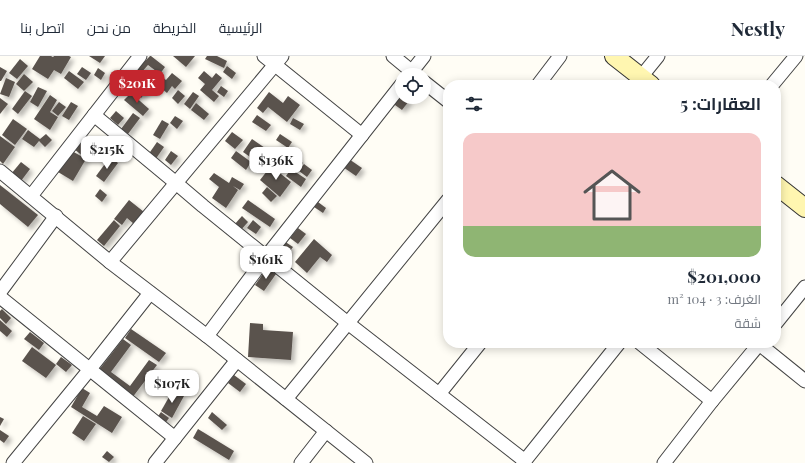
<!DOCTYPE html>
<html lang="ar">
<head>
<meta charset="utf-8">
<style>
  :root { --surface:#fff; --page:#f6f6f7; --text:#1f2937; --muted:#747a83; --line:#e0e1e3; --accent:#c4262e }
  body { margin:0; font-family:"Playfair Display",Cairo,serif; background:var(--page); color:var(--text); direction:rtl; height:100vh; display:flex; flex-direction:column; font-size:15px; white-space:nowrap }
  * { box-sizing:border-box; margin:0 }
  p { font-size:13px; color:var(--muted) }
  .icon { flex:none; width:22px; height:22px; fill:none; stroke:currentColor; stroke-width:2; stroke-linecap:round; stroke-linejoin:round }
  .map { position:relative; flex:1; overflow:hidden; direction:ltr }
  .side { position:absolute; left:443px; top:24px; width:338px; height:268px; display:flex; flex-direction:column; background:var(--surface); border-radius:16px; box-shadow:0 2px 10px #0003; direction:rtl }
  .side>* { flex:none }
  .fabs { position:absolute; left:395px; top:12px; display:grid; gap:8px }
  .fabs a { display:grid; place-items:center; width:36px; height:36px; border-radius:50%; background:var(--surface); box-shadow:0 2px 10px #0003; font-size:20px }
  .price { position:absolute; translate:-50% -34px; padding:0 9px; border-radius:8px; background:#fff; color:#222; font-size:13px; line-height:26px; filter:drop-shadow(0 1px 2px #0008) }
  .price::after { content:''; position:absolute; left:50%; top:24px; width:12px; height:9px; margin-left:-6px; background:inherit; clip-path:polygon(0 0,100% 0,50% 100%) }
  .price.on { background:var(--accent); color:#fff }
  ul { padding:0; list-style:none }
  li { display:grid; align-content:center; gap:8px; height:212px; padding:0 20px }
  li span { display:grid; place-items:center; height:124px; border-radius:12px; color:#555 }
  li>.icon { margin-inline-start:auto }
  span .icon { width:72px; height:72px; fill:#fffc; stroke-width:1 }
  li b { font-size:17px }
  h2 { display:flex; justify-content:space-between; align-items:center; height:48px; padding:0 20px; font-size:17px }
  header { display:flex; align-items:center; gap:24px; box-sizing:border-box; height:56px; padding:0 20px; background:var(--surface); border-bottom:1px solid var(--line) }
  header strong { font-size:19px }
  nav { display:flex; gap:22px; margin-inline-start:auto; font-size:14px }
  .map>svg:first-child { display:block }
</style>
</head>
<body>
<header>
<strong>Nestly</strong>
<nav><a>الرئيسية</a><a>الخريطة</a><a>من نحن</a><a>اتصل بنا</a></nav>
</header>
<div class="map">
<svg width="805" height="407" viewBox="0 0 805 407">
  <defs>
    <filter id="shadow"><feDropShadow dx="3.5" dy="3.5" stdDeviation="2" flood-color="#0004"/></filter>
  </defs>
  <rect width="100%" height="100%" fill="#fffdf5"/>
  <!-- building -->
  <g fill="#5a524d" filter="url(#shadow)">
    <path d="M40,0H51L53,1L54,0H69L71,1L61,18L54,14L48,23L32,13Z"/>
    <path d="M89,0H105L100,7Z"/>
    <path d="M150,0H151L165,11L160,18L148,9L141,17L135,13L142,5L144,6Z"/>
    <path d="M173,0H195L186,11Z"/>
    <path d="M207,0H217L227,5L224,12L205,3Z"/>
    <path d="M20,3L28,10L17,23L9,17Z"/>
    <path d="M227,10L236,17L232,23L223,16Z"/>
    <path d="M0,11L7,15L1,25H0Z"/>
    <path d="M82,11L91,17L86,24L77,18Z"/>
    <path d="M98,12L105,17L101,24L94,19Z"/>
    <path d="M69,15L84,26L78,33L64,22Z"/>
    <path d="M204,15L212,22L216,17L222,22L212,34L219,40L214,46L200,34L205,28L198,22Z"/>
    <path d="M172,17L182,25L175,33L172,30L167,37L153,25L158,18L166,24Z"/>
    <path d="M24,18L33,26L24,35L16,28Z"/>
    <path d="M6,22L15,26L9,41L0,38Z"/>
    <path d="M131,22L147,35L141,42L126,30Z"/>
    <path d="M221,30L228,35L224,41L217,36Z"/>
    <path d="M38,31L47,35L38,51L30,46Z"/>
    <path d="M178,34L185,40L178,48L172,42Z"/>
    <path d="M395,34L409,45L402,54L388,44Z"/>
    <path d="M25,35L32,40L18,58L12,53Z"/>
    <path d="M193,36L199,40L190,53L184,48Z"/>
    <path d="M269,36L283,47L288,40L300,49L287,66L268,51L263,57L257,52Z"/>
    <path d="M131,37L149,53L143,60L124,44Z"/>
    <path d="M50,39L57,44L50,56L58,61L50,74L34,63Z"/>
    <path d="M0,42L8,48L0,58Z"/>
    <path d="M59,46L66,51L58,60L52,55Z"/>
    <path d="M71,46L78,50L69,64L62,60Z"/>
    <path d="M196,47L209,58L204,64L191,54Z"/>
    <path d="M116,55L124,62L118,69L110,62Z"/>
    <path d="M133,57L140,62L128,78L121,73Z"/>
    <path d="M257,59L271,69L266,75L252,66Z"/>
    <path d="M175,60L183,65L177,73L170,67Z"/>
    <path d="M293,62L304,68L300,74L290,68Z"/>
    <path d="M13,63L27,73L15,89L2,79Z"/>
    <path d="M162,64L169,68L160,83L153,79Z"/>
    <path d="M28,74L40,83L46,78L52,84L45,91L39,85L34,91L22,83Z"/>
    <path d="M232,76L243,84L235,93L225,85Z"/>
    <path d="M280,78L292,86L288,92L276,84Z"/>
    <path d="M0,80L15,91L3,108L0,105Z"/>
    <path d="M252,83L265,92L256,105L243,96Z"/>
    <path d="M80,86L90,93L84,101L74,93Z"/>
    <path d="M157,86L164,91L155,104L148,99Z"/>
    <path d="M72,95L86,103L73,125L58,116Z"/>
    <path d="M171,95L178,100L171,109L165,104Z"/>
    <path d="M236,95L251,106L246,114L231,102Z"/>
    <path d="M273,96L281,100L277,109L269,105Z"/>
    <path d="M291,96L303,107L297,113L285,102Z"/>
    <path d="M110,101L118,107L104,126L96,120Z"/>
    <path d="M346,101L362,112L356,120L340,109Z"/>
    <path d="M21,106L30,113L21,125L11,118Z"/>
    <path d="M304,108L312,114L307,121L299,115Z"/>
    <path d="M271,110L291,126L280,141L260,124Z"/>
    <path d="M291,113L306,123L301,131L286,120Z"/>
    <path d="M214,117L229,127L232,121L244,128L240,134L233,130L238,134L226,152L212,142L219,131L209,123Z"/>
    <path d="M0,129L38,159L28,171L0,148Z"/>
    <path d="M267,131L277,140L271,146L262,137Z"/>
    <path d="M100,133L107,139L102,146L95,140Z"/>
    <path d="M129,144L144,156L134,168L127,162L122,169L114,163Z"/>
    <path d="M248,144L275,163L270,171L242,152Z"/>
    <path d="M318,146L326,152L323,157L314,151Z"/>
    <path d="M242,160L248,166L240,175L234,169Z"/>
    <path d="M114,164L120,170L104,190L97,184Z"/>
    <path d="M253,164L261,171L256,178L247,172Z"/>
    <path d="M298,172L306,178L298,188L290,182Z"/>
    <path d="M314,183L332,199L327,206L320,201L307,217L295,206Z"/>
    <path d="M284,185L293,191L287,199L279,193Z"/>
    <path d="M267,212L276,218L264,235L255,229Z"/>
    <path d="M2,253L11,262L6,268L0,262V255Z"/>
    <path d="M0,264L12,275L7,281L0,275Z"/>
    <path d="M250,267L263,268V274L293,276L291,304L248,301Z"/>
    <path d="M131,273L166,297L159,306L125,282Z"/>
    <path d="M30,276L44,287L39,294L24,283Z"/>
    <path d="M123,283L131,289L111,316L130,330L149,304L157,309L132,342L98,315Z"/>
    <path d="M32,291L56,309L46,322L22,305Z"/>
    <path d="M61,301L72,309L66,316L56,308Z"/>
    <path d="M234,319L246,328L240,336L228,327Z"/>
    <path d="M82,332L90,337L82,351L97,360L104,350L122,361L112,377L71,351Z"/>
    <path d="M173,334L184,340L172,362L161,355Z"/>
    <path d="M161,356L169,362L164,369L156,363Z"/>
    <path d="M212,356L227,369L222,374L208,362Z"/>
    <path d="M83,360L96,368L84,385L72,377Z"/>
    <path d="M0,361L4,363L0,370Z"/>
    <path d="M198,373L234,395L229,404L193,382Z"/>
    <path d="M0,374L9,380L4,387L0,384Z"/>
    <path d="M107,395L114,401L109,406L102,401Z"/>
  </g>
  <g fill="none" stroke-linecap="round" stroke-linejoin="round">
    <defs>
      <g id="street">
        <path d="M264,0L362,79"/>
        <path d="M393,0L416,19"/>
        <path d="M409,19L424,0"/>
        <path d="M641,21L658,0"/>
        <path d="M424,26L448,45"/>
        <path d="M538,29L560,0"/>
        <path d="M772,29L796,0"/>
        <path d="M94,59L176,127L203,150L349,268L525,405"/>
        <path d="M0,115L110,206L207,280L366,407"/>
        <path d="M31,140L140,0"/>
        <path d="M110,206L282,0"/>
        <path d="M0,236L56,160"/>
        <path d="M0,241L175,382"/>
        <path d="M776,267L805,231"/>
        <path d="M207,280L266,201L402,28"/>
        <path d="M640,287L712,345"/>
        <path d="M758,287L805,325"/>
        <path d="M439,338L480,287"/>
        <path d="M286,343L448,144"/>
        <path d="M13,407L90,313L150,237"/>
        <path d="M155,407L237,304"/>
        <path d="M301,407L326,375"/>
        <path d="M523,407L619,287"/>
        <path d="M664,407L712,345L760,287"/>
      </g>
      <g id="secondary">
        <path d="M614,0L651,29"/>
        <path d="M776,129L805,152"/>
      </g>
    </defs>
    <!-- street casing -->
    <use href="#street" stroke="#444" stroke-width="15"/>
    <!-- secondary casing -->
    <use href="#secondary" stroke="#333" stroke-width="20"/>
    <!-- street -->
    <use href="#street" stroke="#fff" stroke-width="13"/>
    <!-- secondary -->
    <use href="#secondary" stroke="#fff6b0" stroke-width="18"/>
  </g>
</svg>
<div class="fabs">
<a><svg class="icon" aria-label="locate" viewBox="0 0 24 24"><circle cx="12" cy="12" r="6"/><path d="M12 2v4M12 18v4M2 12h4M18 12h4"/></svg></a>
</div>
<b class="price on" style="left:137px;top:48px">$201K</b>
<b class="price" style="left:107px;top:114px">$215K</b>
<b class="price" style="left:276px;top:125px">$136K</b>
<b class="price" style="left:266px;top:224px">$161K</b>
<b class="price" style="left:172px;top:348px">$107K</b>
<section class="side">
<h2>العقارات: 5<svg class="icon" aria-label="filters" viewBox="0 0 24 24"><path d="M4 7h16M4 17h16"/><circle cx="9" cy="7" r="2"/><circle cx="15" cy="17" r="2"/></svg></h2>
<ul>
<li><span style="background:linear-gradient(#f6c9c9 75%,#8fb573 0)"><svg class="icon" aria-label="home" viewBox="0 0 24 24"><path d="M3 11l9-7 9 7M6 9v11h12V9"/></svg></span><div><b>$201,000</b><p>الغرف: 3 · 104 m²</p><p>شقة</p></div></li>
</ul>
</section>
</div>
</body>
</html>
